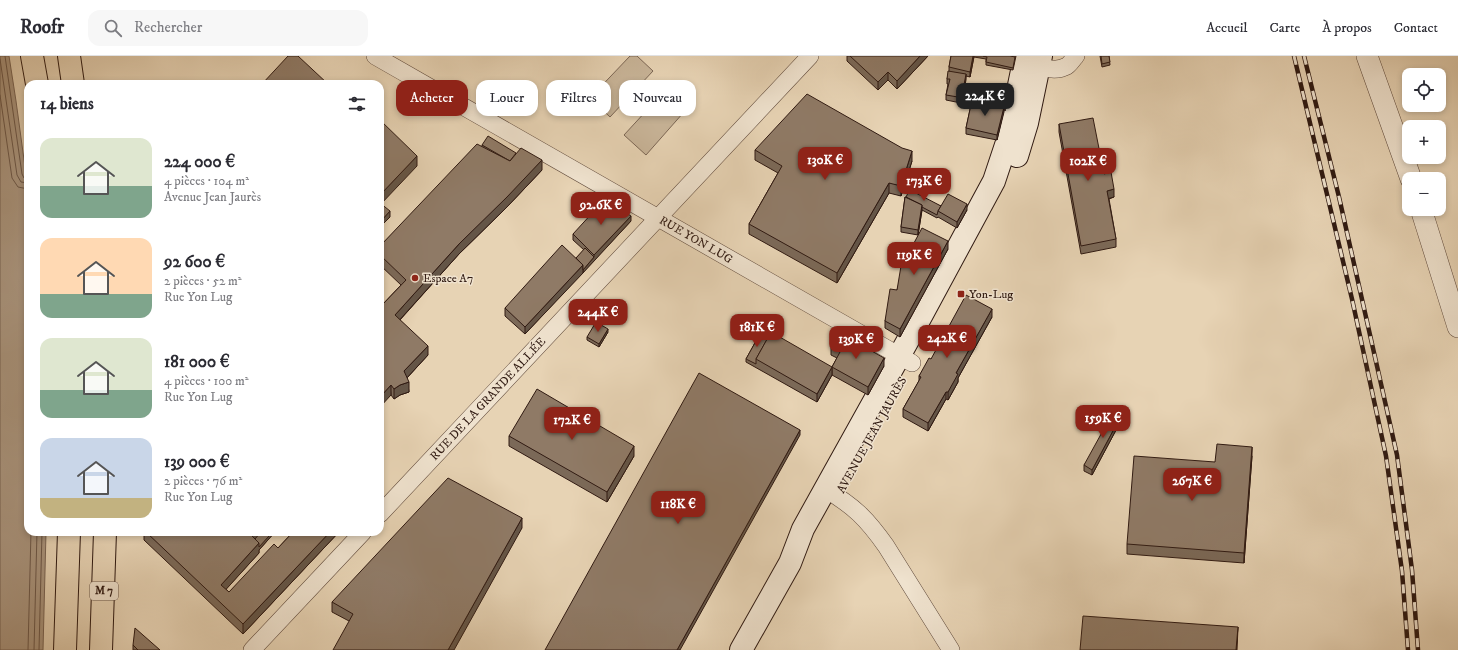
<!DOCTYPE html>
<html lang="fr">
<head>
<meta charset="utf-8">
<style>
  :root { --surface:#fff; --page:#f7f7f7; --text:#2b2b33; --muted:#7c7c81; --line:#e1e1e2; --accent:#8f2418 }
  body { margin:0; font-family:"IM FELL DW Pica",serif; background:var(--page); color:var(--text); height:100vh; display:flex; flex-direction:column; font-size:15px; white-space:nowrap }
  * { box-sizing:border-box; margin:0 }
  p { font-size:13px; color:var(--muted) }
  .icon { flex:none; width:22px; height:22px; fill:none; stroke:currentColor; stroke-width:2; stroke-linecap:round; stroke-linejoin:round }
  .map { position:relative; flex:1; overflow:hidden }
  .side { position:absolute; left:24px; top:24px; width:360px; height:456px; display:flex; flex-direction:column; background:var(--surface); border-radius:12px; box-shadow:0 2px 6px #0003 }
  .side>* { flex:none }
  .top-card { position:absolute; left:396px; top:24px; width:380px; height:36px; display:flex; gap:8px }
  .fabs { position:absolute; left:1402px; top:12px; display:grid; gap:8px }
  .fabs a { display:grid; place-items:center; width:44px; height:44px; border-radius:8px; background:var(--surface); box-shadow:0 2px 6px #0003; font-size:20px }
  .price { position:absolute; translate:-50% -34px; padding:0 9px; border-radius:8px; background:var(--accent); color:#fff; font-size:13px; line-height:26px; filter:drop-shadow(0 1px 2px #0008) }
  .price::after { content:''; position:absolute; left:50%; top:24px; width:12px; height:9px; margin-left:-6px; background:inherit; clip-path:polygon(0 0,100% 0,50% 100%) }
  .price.active { background:#222; color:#fff }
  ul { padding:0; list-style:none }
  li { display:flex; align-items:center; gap:12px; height:100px; padding:0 16px }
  li span { display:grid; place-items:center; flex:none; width:112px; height:80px; border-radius:12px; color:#555 }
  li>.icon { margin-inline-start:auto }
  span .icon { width:48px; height:48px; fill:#fffc; stroke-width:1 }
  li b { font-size:17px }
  h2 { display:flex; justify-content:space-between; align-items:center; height:48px; padding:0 16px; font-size:17px }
  .pill { padding:0 14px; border-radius:12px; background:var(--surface); box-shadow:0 2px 6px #0003; font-size:14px; line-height:36px }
  .pill.active { background:var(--accent); color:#fff }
  header { display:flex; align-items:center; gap:24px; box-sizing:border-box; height:56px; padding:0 20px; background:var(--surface); border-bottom:1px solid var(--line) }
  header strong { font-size:19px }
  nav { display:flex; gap:22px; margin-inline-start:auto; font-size:14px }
  .search { width:280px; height:36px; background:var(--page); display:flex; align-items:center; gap:10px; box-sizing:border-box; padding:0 14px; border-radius:12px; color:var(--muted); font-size:15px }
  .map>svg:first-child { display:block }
</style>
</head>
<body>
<header>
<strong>Roofr</strong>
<div class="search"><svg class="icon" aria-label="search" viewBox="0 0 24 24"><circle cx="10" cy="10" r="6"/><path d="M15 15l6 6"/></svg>Rechercher</div>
<nav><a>Accueil</a><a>Carte</a><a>À propos</a><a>Contact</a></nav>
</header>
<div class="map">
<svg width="1458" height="594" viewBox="0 0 1458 594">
  <rect width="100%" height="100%" fill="#e7d3b4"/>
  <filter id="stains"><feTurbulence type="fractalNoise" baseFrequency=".005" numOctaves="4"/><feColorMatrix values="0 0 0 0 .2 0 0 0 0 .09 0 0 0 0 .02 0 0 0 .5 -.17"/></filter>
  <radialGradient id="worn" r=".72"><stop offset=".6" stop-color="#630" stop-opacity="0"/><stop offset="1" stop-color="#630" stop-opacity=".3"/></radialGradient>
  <!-- green -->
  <g fill="#c8b498" stroke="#7c6755">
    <path d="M630,0H637L653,15L610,61L590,42Z"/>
    <path d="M670,29L691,48L646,99L624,79Z"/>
  </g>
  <!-- water -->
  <path fill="#a9947d" stroke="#796352" d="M0,0H9L16,45L28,133V476H46L43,594H0Z"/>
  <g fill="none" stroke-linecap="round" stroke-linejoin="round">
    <!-- shore -->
    <g stroke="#6c5748" stroke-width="1">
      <path d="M5,0L22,118L24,122H28"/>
      <path d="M0,3L17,119L21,126L28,127"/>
      <path d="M0,39L12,122L18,131L28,133"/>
      <path d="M28,594L31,476"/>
      <path d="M34,594L37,476"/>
      <path d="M39,594L42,476"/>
    </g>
    <defs>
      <g id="minor">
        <path d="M375,0L912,307"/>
        <path d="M1031,3L1032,7C1042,12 1056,16 1067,10C1070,8 1073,3 1076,0"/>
        <path d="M825,433C854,450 867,463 886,490L951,594"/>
        <path d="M380,458L810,0"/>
        <path d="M252,594L363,476"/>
      </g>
      <g id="tertiary">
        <path d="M1367,0L1411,123"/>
        <path d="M1421,153L1458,271"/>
      </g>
      <g id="secondary">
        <path d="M1017,100L1027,67L1041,0"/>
        <path d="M741,594L790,507L803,473L912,277L994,125L1008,83L1025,0"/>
      </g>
      <g id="trunk">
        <path d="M32,0L37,28"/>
        <path d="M69,0L73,28"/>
        <path d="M65,594L69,476"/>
        <path d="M101,594L105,476"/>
      </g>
    </defs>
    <!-- minor casing -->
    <use href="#minor" stroke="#5e483a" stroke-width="18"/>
    <!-- tertiary casing -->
    <use href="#tertiary" stroke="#5e483a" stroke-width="22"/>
    <!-- secondary casing -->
    <use href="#secondary" stroke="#301a12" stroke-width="24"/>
    <!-- trunk casing -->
    <use href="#trunk" stroke="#301a12" stroke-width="24"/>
    <!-- minor -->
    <use href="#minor" stroke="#efe2ce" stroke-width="17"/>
    <!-- tertiary -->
    <use href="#tertiary" stroke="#efe2ce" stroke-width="21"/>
    <!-- secondary -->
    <use href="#secondary" stroke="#efe2ce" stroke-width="22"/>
    <!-- trunk -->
    <use href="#trunk" stroke="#e7d3b4" stroke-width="22"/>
    <defs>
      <g id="rail">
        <path d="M1294,0L1352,243L1386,400L1402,515L1408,594"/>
        <path d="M1304,0L1339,141L1397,399L1412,514L1418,594"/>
      </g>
    </defs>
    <!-- rail casing -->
    <use href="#rail" stroke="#301a12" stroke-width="4.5"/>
    <!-- rail -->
    <use href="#rail" stroke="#efe2ce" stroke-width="3" stroke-dasharray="9" stroke-linecap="butt"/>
  </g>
  <!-- wall -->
  <g fill="#7b6958" stroke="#301a12">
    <path d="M847,0H928L897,33L888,24L878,34L847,5Z"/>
    <path d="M951,0H1016L1013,14L986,9V3L974,1L970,21L966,20L965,29L1006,45L997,84L966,78V72L971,49L946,44V39L948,28H947V23L949,15V11Z"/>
    <path d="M1100,0H1109L1110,9L1102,11Z"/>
    <path d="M1059,68L1104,118L1114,141L1109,143L1116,183V191L1081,198L1059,76Z"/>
    <path d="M482,89L542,114L507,151L459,198L400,264L428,299L407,322L409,336L400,339L394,343L391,339L383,248L401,229L380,209V190L482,90Z"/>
    <path d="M755,94L912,105L901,140L889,137L837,227L749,178V168L778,117L755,104Z"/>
    <path d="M938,128L936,136L914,132V129Z"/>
    <path d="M905,141L941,150L967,154L957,172L938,161L937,162L922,154L918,179L901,176V171Z"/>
    <path d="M631,165L525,278L505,260V252L576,202L584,194L573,184V178Z"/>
    <path d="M948,193L900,281L885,272V265L897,234L907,200Z"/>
    <path d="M992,261L958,322V326L948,344L946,343L928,375L903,361V353L919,325V320L931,303Z"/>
    <path d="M608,276L599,291L587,284V281Z"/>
    <path d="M761,276L832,319L817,346L746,306V303Z"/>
    <path d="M831,292L884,310L868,339L832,319V311L837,302L831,299Z"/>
    <path d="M1123,361L1092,419L1084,415V409Z"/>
    <path d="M509,380L634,400L607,446L509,390Z"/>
    <path d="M1252,400L1244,507L1127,498V488L1215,406Z"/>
    <path d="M522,472L349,565L332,556V546Z"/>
    <path d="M144,476H275L259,494V497L226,533L229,536L278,492L293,476H339L243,578L144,484Z"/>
    <path d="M133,589L160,594H133Z"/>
  </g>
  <!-- shaded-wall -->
  <g fill="#645547" stroke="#301a12">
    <path d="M920,0H928L897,33V25Z"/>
    <path d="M973,0H974L970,21V16Z"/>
    <path d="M888,16V24L878,34V26Z"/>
    <path d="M966,18V24L964,34V29Z"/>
    <path d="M1006,39V45L1005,55V49Z"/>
    <path d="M1004,51V56L997,84V79Z"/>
    <path d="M912,95V105L901,140V130Z"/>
    <path d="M417,100V110L380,149V139Z"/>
    <path d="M542,104V114L507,151L459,198L395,269V259L459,188Z"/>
    <path d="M889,127V137L837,227V217Z"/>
    <path d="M1114,133V141L1107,143V135Z"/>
    <path d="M967,148V154L957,172V166Z"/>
    <path d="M922,149V154L918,179V174Z"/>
    <path d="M390,155V161L380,171V166Z"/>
    <path d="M631,160V165L583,217V214L594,201V199Z"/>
    <path d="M948,185V193L900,281V273Z"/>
    <path d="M583,209V217L525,278V271Z"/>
    <path d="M992,253V261L958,322V326L948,344V336L956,317Z"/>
    <path d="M608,273V276L599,291V288Z"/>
    <path d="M428,290V299L404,325V315Z"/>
    <path d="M884,302V310L868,339V331Z"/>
    <path d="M832,311V319L817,346V338Z"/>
    <path d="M409,326V336L400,339L394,343V333L400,329Z"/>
    <path d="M391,329V339L380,351V341Z"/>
    <path d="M946,336V343L928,375V367Z"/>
    <path d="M1123,356V361L1092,419V414Z"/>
    <path d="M800,374V379L680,594H677Z"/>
    <path d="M634,390V400L607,446V436Z"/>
    <path d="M1252,391V400L1244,507V497Z"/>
    <path d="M522,462V472L454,594H448Z"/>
    <path d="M255,476H263L253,488L252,480Z"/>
    <path d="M270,476H275L259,494V497L221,539V529L259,487L269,480V477Z"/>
    <path d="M330,476H339L243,578V568Z"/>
    <path d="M1238,571L1237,594H1236Z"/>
  </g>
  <!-- building -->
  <g fill="#8f7a66" stroke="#301a12">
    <path d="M288,0H298L328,28H262Z"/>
    <path d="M850,0H920L897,25L888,16L878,26Z"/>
    <path d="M951,0H973L970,16L949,11Z"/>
    <path d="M983,0H1010L1015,1L1013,12L986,6L987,1Z"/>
    <path d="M1101,0H1109L1110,6L1102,8Z"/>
    <path d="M948,15L966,18L964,29L975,31L974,33L1006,39L1005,49L946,39L950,23H947Z"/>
    <path d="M807,38L902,92L912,95L901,130L889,127L837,217L749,168L782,110L755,94Z"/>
    <path d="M972,44L1004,51L997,79L966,72Z"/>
    <path d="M1093,62L1104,118L1111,116L1114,133L1107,135L1116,183L1081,190L1059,68Z"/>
    <path d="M380,64L417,100L380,139Z"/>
    <path d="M488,80L516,97L510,105L482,89Z"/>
    <path d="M477,88L510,105L521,92L542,104L507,141L459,188L395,259L428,290L404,315L409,326L400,329L394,333L391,329L380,341V245L383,248L406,224L380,199V190Z"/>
    <path d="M915,120L938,125L936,134L914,129Z"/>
    <path d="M909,135L914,136L941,150L938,155L937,159L922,151V149L906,141Z"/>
    <path d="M948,138L967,148L957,166L938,155Z"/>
    <path d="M905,141L922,149L918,174L901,171Z"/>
    <path d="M605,143L631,160L594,199L573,178Z"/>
    <path d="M380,147L390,155L380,166Z"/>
    <path d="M922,172L948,185L900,273L885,265L890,233L897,234L903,198L907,200Z"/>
    <path d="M562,189L583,209L525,271L505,252Z"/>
    <path d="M585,192L594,201L583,214V209L576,202Z"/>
    <path d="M966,239L992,253L956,317L958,318L948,336H946L928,367L903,353L921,321L919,320L929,302L931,303Z"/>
    <path d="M596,266L608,273L599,288L587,281Z"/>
    <path d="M761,276L769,280L756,303V308L746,303Z"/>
    <path d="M771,276L832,311L817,338L756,303Z"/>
    <path d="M840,277L884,302L868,331L832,311L840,296L831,292Z"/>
    <path d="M699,317L800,374L677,594H545Z"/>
    <path d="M537,333L634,390L607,436L509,380Z"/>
    <path d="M1116,351L1123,356L1092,414L1084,409Z"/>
    <path d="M1217,388L1252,391L1244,497L1127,488L1134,400L1215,406Z"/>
    <path d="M448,422L522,462L448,594H333L353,558L332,546Z"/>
    <path d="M146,476H255L252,480L259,487L221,529L229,536L274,488L278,492L293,476H330L243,568Z"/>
    <path d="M261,476H265L269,480L259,491V487L255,483Z"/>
    <path d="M1083,560L1238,571L1236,594H1080Z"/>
    <path d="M135,572L160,594H138L133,589Z"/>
  </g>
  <!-- markers -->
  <g fill="#8f2418" stroke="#efe2ce" stroke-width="1.5">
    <circle cx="415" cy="222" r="4"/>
    <rect x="957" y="234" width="8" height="8" rx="2"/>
  </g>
  <g text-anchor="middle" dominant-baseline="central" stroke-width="3" stroke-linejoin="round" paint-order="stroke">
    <!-- shield labels -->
    <rect fill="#efe2ce" stroke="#69564a" stroke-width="1" x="90" y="526" width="28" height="18" rx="3"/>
    <g font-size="11" font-weight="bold" fill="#301a12">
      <text x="104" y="535">M 7</text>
    </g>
    <!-- street labels -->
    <g font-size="12" fill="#301a12" stroke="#efe2ce">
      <text transform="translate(696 184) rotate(30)">RUE YON LUG</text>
      <text transform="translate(488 343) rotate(-47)">RUE DE LA GRANDE ALLÉE</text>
      <text transform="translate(872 379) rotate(-61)">AVENUE JEAN JAURÈS</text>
    </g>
    <!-- poi labels -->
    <g font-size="12" fill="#301a12" stroke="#efe2ce" text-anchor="start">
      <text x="423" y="222">Espace A7</text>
      <text x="969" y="238">Yon-Lug</text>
    </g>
  </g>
  <rect width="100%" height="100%" filter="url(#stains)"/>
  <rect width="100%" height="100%" fill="url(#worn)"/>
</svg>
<div class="fabs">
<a><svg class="icon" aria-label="locate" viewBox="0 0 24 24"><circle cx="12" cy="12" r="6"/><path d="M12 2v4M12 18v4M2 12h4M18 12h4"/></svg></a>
<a>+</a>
<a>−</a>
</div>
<b class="price active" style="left:985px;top:61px">224K €</b>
<b class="price" style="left:825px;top:125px">130K €</b>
<b class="price" style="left:1088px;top:126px">102K €</b>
<b class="price" style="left:924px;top:146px">173K €</b>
<b class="price" style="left:601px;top:170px">92.6K €</b>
<b class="price" style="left:914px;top:220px">119K €</b>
<b class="price" style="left:598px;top:277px">244K €</b>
<b class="price" style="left:757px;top:292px">181K €</b>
<b class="price" style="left:947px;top:303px">242K €</b>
<b class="price" style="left:856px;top:304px">139K €</b>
<b class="price" style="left:1103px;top:383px">159K €</b>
<b class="price" style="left:572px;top:385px">172K €</b>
<b class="price" style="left:1192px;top:446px">267K €</b>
<b class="price" style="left:678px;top:469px">118K €</b>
<div class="top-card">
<a class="pill active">Acheter</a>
<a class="pill">Louer</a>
<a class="pill">Filtres</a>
<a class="pill">Nouveau</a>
</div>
<section class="side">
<h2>14 biens<svg class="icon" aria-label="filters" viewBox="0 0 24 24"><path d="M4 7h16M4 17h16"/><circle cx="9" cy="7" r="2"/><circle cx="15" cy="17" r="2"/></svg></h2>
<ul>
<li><span style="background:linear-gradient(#dfe7d0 60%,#7fa58c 0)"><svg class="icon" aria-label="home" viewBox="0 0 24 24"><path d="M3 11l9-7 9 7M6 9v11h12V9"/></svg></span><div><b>224 000 €</b><p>4 pièces · 104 m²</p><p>Avenue Jean Jaurès</p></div></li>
<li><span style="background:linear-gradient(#ffd9b3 70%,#7fa58c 0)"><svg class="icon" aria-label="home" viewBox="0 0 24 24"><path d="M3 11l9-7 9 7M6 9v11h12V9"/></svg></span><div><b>92 600 €</b><p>2 pièces · 52 m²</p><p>Rue Yon Lug</p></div></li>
<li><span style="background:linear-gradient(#dfe7d0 65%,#7fa58c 0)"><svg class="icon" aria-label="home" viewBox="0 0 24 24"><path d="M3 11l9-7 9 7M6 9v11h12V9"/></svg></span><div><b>181 000 €</b><p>4 pièces · 100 m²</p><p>Rue Yon Lug</p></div></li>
<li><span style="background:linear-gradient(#c9d6e8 75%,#c2b280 0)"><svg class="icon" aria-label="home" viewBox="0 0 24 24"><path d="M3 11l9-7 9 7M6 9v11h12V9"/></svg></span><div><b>139 000 €</b><p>2 pièces · 76 m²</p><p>Rue Yon Lug</p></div></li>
</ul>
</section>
</div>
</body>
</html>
